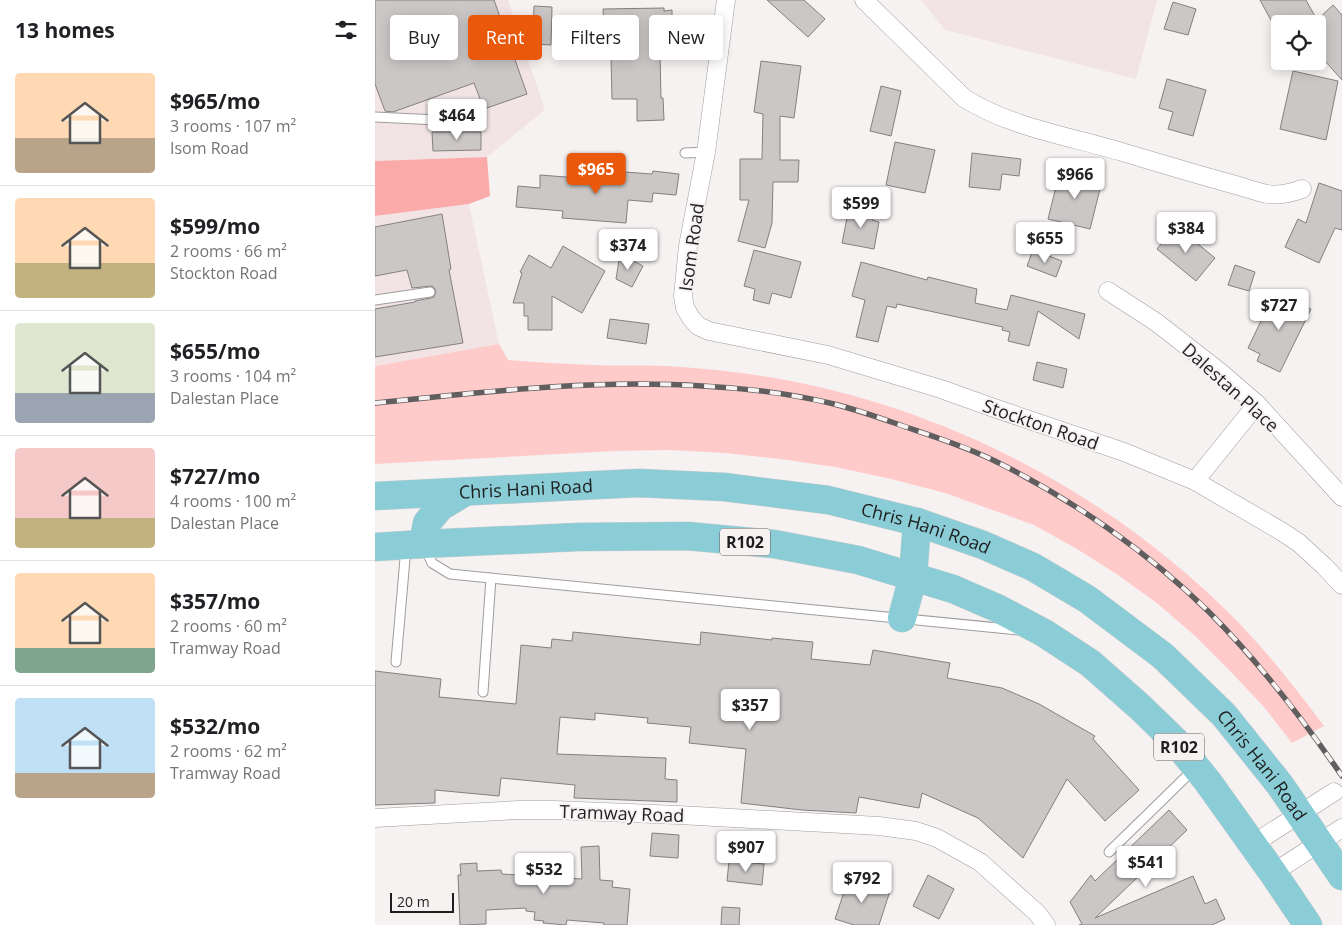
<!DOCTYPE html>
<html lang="en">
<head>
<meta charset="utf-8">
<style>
  :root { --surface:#fff; --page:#f6f6f6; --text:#202124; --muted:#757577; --line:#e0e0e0; --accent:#ea580c }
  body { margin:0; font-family:"Open Sans",sans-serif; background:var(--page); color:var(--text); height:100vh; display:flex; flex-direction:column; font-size:19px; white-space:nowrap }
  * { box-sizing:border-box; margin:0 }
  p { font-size:16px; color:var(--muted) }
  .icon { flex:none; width:28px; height:28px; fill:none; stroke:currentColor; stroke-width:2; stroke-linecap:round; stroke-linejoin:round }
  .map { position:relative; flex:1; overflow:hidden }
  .details { display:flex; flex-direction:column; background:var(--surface); width:375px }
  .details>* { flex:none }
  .hud { position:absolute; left:15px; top:15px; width:475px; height:45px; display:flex; gap:10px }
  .controls { position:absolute; left:896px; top:15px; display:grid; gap:10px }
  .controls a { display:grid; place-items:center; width:55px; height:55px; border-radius:5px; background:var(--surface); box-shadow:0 2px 12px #0003; font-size:25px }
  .scale { position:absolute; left:15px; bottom:12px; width:64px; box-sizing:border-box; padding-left:5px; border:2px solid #1f1e1e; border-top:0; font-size:14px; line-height:18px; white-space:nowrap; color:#1f1e1e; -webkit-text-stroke:4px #f7f2f2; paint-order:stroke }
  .price { position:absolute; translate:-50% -42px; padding:0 11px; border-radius:5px; background:#fff; color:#222; font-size:16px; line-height:32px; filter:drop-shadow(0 1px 2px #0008) }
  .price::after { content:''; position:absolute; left:50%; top:30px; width:15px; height:11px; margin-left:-8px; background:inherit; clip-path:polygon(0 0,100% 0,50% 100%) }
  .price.on { background:var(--accent); color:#fff }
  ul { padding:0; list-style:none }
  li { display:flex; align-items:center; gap:15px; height:125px; padding:0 15px }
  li+li { border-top:1px solid var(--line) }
  li span { display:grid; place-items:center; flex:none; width:140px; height:100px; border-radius:5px; color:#555 }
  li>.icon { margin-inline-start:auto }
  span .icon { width:60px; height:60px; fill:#fffc; stroke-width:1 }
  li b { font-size:21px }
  h2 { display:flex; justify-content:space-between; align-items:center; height:60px; padding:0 15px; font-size:21px }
  .pill { padding:0 18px; border-radius:5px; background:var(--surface); box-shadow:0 2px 12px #0003; font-size:18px; line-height:45px }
  .pill.on { background:var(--accent); color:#fff }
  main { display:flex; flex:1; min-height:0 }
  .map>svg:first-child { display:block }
</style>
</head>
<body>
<main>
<section class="details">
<h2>13 homes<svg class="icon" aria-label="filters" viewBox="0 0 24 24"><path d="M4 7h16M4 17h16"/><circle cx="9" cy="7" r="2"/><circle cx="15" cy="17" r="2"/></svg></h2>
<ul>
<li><span style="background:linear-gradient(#ffd9b3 65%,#b9a48a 0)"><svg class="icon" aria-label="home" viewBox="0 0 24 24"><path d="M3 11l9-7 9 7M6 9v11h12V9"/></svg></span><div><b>$965/mo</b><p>3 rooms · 107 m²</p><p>Isom Road</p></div></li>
<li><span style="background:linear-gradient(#ffd9b3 65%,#c2b280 0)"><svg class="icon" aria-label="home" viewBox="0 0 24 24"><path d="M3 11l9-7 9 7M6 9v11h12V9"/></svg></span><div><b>$599/mo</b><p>2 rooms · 66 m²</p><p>Stockton Road</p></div></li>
<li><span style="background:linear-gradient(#dfe7d0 70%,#9aa5b1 0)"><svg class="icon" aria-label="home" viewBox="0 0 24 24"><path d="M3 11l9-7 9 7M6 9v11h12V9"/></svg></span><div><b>$655/mo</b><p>3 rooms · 104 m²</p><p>Dalestan Place</p></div></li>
<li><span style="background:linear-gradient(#f6c9c9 70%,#c2b280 0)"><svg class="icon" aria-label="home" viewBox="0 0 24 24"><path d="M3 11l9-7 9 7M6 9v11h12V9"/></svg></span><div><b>$727/mo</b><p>4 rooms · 100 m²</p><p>Dalestan Place</p></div></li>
<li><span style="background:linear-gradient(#ffd9b3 75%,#7fa58c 0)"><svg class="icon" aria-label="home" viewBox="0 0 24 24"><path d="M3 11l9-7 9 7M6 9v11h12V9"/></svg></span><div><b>$357/mo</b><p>2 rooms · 60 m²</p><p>Tramway Road</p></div></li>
<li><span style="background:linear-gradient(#bfe0f5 75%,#b9a48a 0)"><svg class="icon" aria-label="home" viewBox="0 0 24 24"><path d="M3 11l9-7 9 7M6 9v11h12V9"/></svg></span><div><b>$532/mo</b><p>2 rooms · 62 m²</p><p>Tramway Road</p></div></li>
</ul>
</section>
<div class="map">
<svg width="967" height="925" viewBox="0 0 967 925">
  <rect width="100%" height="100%" fill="#f7f2f2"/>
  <!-- built -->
  <g fill="#f2e4e4">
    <path d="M0,0H133L170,110L112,157L0,161Z"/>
    <path d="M546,0H782L761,79L570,30Z"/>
    <path d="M94,204L124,344L0,366V216Z"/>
  </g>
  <!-- green -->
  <path fill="#fecbca" d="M124,344L133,360C161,362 189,364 217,365C242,366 268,365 292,366C328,368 365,372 400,378C575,409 738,495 862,621C894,654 922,690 949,726L917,743L889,707L855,671L820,636L783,604L743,575L702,549L659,525L570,493L516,479L460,467L405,459L350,453L294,450L239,451L0,464V366Z"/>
  <!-- forest -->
  <path fill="#faaaa9" d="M112,157L115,196L94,204L0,216V161Z"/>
  <!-- building -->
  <g fill="#ccc7c7" stroke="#848080">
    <path d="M0,0H119L152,94L109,109L99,83L18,112L10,111L0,84Z"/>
    <path d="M392,0H429L450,19L433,37Z"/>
    <path d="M885,0H931L942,20L958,5L967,15V80L942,52V24H898Z"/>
    <path d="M798,2L821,9L813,35L789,29Z"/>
    <path d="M159,6L177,7L176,45L158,44Z"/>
    <path d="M289,8V11L297,10V36H290V55H285L286,98H288L289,120L262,121V99H237L236,56H230L228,9Z"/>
    <path d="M386,61L426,66L419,118L405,116V160H424L423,182H398L397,223L390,248L363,241L374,200H365V159H387L388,114L379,112Z"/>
    <path d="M918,71L963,81L951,140L905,129Z"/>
    <path d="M792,79L831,90L818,136L793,129L798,112L784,108Z"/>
    <path d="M506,86L526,91L516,136L495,131Z"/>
    <path d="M57,132H106V150L58,151Z"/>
    <path d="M520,142L560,150L550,193L511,185Z"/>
    <path d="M597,153L646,159L644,176L627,174L625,190L594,187Z"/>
    <path d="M278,171L304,174L301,195L278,193L277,202L253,200L251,223L187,218L188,211L141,207L143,186L165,188V175L229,180V175L250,176V172L277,174Z"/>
    <path d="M685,171L727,181L715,229L673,219Z"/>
    <path d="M944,183L967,191V230L960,228L944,263L910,247L923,219L931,223Z"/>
    <path d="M474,208L498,213L497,220L504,222L499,249L467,243Z"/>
    <path d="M67,214L76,269L74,270L88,343L0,357V309L40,302V301L56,298L59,297L61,292L60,289L57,286L37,288L32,270L0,276V227Z"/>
    <path d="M801,226L840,258L821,281L782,249Z"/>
    <path d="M188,246L230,271L207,313L177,296V330H153V316H149V303H138L147,273L145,272L154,255L176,268Z"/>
    <path d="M379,250L426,262L416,298L397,293L394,304L378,300L380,289L369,286Z"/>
    <path d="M658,250L687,261L681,277L652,266Z"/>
    <path d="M245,254L268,266L257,287L241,279Z"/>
    <path d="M486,262L552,280L553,277L602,289L600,303L632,310L636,295L710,314L704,339L663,311L654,346L633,341L635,332L627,330L628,327L522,304L521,308L512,306L503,342L481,337L490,300L477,296Z"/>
    <path d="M860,265L880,272L874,291L853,285Z"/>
    <path d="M900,292L936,309L905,372L882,361L885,354L873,348Z"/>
    <path d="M235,319L274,324L271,344L232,338Z"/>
    <path d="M662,362L692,369L688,388L658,380Z"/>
    <path d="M198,632L325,645L326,632L397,640V638L438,642L436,659L495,665L498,650L575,663L572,678L627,688L664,704L720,736L718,739L764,790L730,821L692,779L648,858L603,818L547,793L544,808L484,797L481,813L427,810L366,803L371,749L314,743L316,727L272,723L273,718L220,713V720L185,717L182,754L291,758L290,779L302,780V802L199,798L200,785L126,778L124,796L60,790V803L0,805V671L66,679L64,697L141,704L146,645L176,648L177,639L197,641Z"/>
    <path d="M794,810L812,830L720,918L818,876L830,904L841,899L850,919L837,925H704L707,924L695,902L716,875L720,881Z"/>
    <path d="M277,833L304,835L303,858L275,856Z"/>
    <path d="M224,846L225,880L238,881L237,887L255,889L252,925H229V923L192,920L191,925L168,923L169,921L159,920L160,912L151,911V908L111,910V924L85,925L83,875H86L85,864L102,863V871L126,870L127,874L207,879L206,847Z"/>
    <path d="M354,861L389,864L387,885L352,881Z"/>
    <path d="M553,875L579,889L564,919L538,906Z"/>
    <path d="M473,880L480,883V880L515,891L504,925H479L460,919Z"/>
    <path d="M347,907L365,908L364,925H346Z"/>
  </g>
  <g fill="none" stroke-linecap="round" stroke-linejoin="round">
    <defs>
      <g id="service">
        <path d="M0,117L83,121"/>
        <path d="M310,153L331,152"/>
        <path d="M0,300L55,292"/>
        <path d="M50,548L57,563L75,574L644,630"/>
        <path d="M21,662L31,547"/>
        <path d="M108,692L116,578"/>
        <path d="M734,852L819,769"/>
      </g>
      <g id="minor">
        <path d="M351,0L331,152L313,246L308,296L310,308L316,318L323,326L334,331L453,355L566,389L619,408L749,452L820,481L906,531L924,543L949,566L967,585"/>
        <path d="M489,0L589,98C637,128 694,136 747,152C784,163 820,174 857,184C869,187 881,192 893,194C905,196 916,193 927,189"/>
        <path d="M733,291L781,322L845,372L882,404L967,497"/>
        <path d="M820,481L882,404"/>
        <path d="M0,818L144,810H179L304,815L504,826L541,831L562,838L605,862L662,913L671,925"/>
        <path d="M878,844L959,792"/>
        <path d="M898,873L967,828"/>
      </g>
      <g id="primary">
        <path id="s1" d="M0,496L263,483L349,487L453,500L542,522L608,545L658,567L712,599L788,656L849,715L905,785L967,876"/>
        <path d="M48,544L52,523L65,507L90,492"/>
        <path d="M0,547L48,544L203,537L312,536L399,544L483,560L578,589L622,608L669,633L715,663L765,707L800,741L833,782L898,873L933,925"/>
        <path d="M527,618L538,577L542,522"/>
      </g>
    </defs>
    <!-- service casing -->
    <use href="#service" stroke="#a09c9c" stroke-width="11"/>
    <!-- minor casing -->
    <use href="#minor" stroke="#a09c9c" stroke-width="19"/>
    <!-- primary casing -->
    <use href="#primary" stroke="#cecece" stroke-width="29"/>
    <!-- service -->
    <use href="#service" stroke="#fff" stroke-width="9"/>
    <!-- minor -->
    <use href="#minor" stroke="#fff" stroke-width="18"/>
    <!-- primary -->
    <use href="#primary" stroke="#8acdd7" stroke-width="28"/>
    <defs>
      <path id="rail" d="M0,403C109,392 218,379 327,386C370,388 417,394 459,404C483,410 505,418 528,426C560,437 592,447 622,462C698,500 773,552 834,612C884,662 927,718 967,776"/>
    </defs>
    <!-- rail casing -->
    <use href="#rail" stroke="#605e5e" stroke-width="5.5"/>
    <!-- rail -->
    <use href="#rail" stroke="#f7f2f2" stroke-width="4" stroke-dasharray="11" stroke-linecap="butt"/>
  </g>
  <g text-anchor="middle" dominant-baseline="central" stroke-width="4" stroke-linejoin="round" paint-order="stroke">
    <!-- shield labels -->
    <g fill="#f7f2f2" stroke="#605e5e" stroke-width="1">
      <rect x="345" y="528.5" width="50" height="27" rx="4"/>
      <rect x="779" y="733.5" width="50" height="27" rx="4"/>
    </g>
    <g font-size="16" font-weight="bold" fill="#1f1e1e">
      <text x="370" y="542">R102</text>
      <text x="804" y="747">R102</text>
    </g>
    <!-- street labels -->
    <g font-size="18" fill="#1f1e1e" stroke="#f7f2f2">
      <text transform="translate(316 247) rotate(-82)">Isom Road</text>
      <text transform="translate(856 387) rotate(42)">Dalestan Place</text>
      <text transform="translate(666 424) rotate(19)">Stockton Road</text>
      <text stroke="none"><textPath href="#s1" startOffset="151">Chris Hani Road</textPath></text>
      <text stroke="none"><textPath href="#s1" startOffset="556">Chris Hani Road</textPath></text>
      <text stroke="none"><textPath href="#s1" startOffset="976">Chris Hani Road</textPath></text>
      <text transform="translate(247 813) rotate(2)">Tramway Road</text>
    </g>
  </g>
</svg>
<div class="controls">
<a><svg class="icon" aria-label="locate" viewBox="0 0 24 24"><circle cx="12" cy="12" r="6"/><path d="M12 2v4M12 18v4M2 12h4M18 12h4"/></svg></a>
</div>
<div class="scale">20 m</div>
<b class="price" style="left:82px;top:141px">$464</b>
<b class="price on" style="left:221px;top:195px">$965</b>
<b class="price" style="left:700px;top:200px">$966</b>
<b class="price" style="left:486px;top:229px">$599</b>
<b class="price" style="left:811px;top:254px">$384</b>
<b class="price" style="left:670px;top:264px">$655</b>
<b class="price" style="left:253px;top:271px">$374</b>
<b class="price" style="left:904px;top:331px">$727</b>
<b class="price" style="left:375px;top:731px">$357</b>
<b class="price" style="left:371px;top:873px">$907</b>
<b class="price" style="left:771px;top:888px">$541</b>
<b class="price" style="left:169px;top:895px">$532</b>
<b class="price" style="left:487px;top:904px">$792</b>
<div class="hud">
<a class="pill">Buy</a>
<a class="pill on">Rent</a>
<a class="pill">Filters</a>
<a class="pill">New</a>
</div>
</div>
</main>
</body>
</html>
